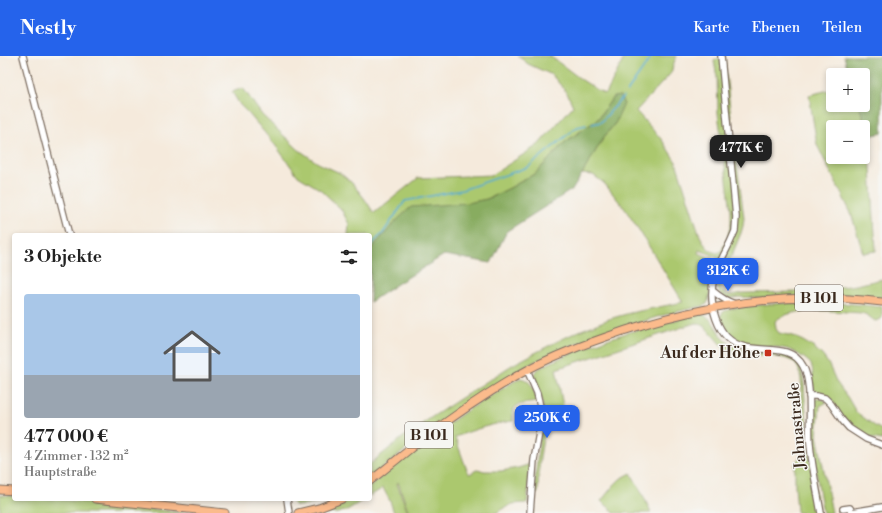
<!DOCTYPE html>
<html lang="de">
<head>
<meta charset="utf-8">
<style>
  :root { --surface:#fff; --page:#f6f6f6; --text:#222; --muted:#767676; --line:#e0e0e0; --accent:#2563eb }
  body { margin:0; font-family:"Libre Bodoni",serif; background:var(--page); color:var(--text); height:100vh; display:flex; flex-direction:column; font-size:15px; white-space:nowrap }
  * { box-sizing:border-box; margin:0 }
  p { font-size:13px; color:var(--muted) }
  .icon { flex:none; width:22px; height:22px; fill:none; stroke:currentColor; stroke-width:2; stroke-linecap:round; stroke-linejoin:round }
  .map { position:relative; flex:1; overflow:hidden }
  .side { position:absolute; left:12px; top:177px; width:360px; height:268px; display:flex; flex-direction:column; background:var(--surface); border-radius:4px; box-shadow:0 2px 6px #0003 }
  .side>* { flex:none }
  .buttons { position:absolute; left:826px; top:12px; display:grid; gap:8px }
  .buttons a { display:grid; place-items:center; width:44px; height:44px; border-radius:4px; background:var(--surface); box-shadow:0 2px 6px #0003; font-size:20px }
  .price { position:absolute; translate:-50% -34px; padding:0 9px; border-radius:8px; background:var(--accent); color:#fff; font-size:13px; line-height:26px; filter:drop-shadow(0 1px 2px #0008) }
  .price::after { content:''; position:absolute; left:50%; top:24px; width:12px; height:9px; margin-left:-6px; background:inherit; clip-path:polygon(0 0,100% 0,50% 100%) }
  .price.current { background:#222; color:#fff }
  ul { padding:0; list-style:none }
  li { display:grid; align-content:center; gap:8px; height:212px; padding:0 12px }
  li+li { border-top:1px solid var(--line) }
  li span { display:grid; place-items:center; height:124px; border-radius:4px; color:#555 }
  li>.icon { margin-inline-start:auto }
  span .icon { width:72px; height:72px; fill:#fffc; stroke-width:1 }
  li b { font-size:17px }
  h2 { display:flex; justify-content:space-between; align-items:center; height:48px; padding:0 12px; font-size:17px }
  header { display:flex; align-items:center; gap:24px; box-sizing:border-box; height:56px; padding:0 20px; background:var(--accent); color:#fff }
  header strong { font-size:19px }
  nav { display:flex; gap:22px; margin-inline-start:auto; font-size:14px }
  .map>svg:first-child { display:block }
</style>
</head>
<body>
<header>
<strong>Nestly</strong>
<nav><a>Karte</a><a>Ebenen</a><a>Teilen</a></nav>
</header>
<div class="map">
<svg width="882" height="457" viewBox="0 0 882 457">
  <rect width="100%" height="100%" fill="#f6f6f2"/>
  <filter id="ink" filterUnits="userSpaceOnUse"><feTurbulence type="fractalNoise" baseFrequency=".025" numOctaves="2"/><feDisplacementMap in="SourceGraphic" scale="8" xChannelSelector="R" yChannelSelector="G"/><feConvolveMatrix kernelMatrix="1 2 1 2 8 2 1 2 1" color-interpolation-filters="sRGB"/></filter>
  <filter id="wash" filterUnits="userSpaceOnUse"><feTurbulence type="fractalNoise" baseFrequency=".012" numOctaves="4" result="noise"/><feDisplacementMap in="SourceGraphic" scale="16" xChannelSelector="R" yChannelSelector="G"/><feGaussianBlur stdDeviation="0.9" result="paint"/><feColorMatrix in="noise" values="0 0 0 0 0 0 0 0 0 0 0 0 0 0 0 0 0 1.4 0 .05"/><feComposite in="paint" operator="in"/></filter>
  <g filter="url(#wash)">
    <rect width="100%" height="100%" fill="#f5eadc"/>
    <!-- green -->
    <g fill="#abc86e" stroke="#737946" fill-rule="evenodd">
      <path d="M518,0H550L582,24L604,38L607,36L625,0H676L671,17L636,55L662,84L676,106L700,180C705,188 708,196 718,197L721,195L727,183L731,167V155L718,57L717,22L714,5L721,1V0H724L733,78L744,162L743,170L741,177L732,199L724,212L721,221L720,232L723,236L728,239H731L743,237L796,236L812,233L811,235L857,229L882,223V242L841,239H807L762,242L739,241L728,243L720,238L717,231V223L723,205L710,198L699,194L698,197C705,199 712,202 716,208L708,245L707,248L703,250L684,254L660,260L619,273L576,288L553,297L532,307L516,316L466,348L370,421V408L402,382L429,363L512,309L556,286L579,275L609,263L630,257L683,246L639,174L625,153L604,127L593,119L582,118L604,81L616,66L613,41L598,63L564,87L536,117L508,133L487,143L397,164L370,194V179H348L349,168L341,153L321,134L298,120L275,89L249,58L240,49L232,36L243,32L262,59L299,94L318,107L340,117L352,127L364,142L374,157L418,122L492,119L538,89L573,50L567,37L552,19L528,8Z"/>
      <path d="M833,33V49H859L869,80L876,195L863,197L851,157L817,89L809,39ZM833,71H863V101H833Z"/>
      <path d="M806,246C832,246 857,248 882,251V262L879,264L875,265L867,259L862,257C838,256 794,249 775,265L776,273L779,277L793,280L803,285L813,291L822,299L828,307L837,327L848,342L856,356L875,370L882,374V384L866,381L850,370L842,361L831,343L827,340L814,334C813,331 813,328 813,325C812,319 814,312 810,307C805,302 794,295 787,293C764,287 737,297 724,271C721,267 719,262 722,257C728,249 793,247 806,246Z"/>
      <path d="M701,258C714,262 716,274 724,283C734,293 746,295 759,296V297H772L773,296L785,298L791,301L798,307L802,316L804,328L808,389L818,457H798L797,455L795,429V408L804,395L805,389C804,374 803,360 802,346C802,336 802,318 797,310C790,300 775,301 765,300C753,300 737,301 727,294C718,288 706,268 698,267C695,267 692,268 689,269L556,313L563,350C561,361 552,358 548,368C539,390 539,414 538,437H534C535,420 537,403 539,386C541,376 543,366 543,356C544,345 532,323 534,318C537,312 548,308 554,305C601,282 651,269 701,258Z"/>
      <path d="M520,322C532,323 535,337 537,346C521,349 511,345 513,365C491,368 476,373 455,381L468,417L470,418L478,413L484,415H501L518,412L531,408L527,447L512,448L496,457H409L398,426L397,428L408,457H394L390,445L383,432L370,440V430L425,385L469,353Z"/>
      <path d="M816,343H822L827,346L820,350L817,379L832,457H823L817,422L812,385L813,349L814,345Z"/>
      <path d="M631,417L642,437L651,457H614L612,454L601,445L614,429L620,423Z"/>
      <path d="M0,439L14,440V443H55L190,457H0Z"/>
      <path d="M291,443H332L299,450L294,449Z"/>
      <path d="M350,443H365L347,454L338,457H316L327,454Z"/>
    </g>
    <!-- forest -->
    <g fill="#88ac61" stroke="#626b40">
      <path d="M844,0H882V77L869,80L859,49H863V19H849Z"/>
      <path d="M620,40L624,48L616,66L604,81L573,133L507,175L491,207L444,199L397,228L370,246V194L397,164L411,151L467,147L487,143L508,133L536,117L564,87L598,63L613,41Z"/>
    </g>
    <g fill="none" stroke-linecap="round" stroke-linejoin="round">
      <!-- stream -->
      <g stroke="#52abd0" stroke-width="1.5">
        <path d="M627,36L652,0"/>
        <path d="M592,68L601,66L623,41"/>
        <path d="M370,190L383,177L405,145L462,134L528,111L577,71L586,69"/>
      </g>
    </g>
  </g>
  <g filter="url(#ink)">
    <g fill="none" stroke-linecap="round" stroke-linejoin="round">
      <defs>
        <g id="minor">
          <path d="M23,0L69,179"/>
          <path d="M721,0L736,161L735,175L732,182C727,194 718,208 714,221C708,246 715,284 745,291C765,296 791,288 803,310C813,327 808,367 810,388C812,411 817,434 821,457"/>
          <path d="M713,235C720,241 726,245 735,248"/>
          <path d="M527,314L537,337L541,355V366L534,404L530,457"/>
          <path d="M809,340H816L825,342L831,348L842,364L849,372L866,383L882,389"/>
          <path d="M287,443L289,457"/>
          <path d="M843,453L850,452L852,456L882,451"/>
        </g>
        <g id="major">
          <path d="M370,425C388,411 406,396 424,382C455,359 487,337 520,318C546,303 574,292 603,282C692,250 788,234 882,246"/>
          <path d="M0,434L14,435"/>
          <path d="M95,443L225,457"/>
          <path d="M298,457L319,452L342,443"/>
        </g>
      </defs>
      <!-- minor casing -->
      <use href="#minor" stroke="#7c6d60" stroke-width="8"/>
      <!-- major casing -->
      <use href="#major" stroke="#7c6d60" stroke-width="9"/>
      <!-- minor -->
      <use href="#minor" stroke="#fff" stroke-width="5.5"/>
      <!-- major -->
      <use href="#major" stroke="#fbbb8c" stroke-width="7"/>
    </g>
  </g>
  <!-- markers -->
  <rect fill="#c8321e" stroke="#f6f6f2" stroke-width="1.5" x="764" y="293" width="8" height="8" rx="2"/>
  <g text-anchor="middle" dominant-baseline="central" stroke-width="3" stroke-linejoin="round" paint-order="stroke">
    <!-- shield labels -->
    <g fill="#f6f6f2" stroke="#73675e" stroke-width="1">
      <rect x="795" y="229" width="48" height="26" rx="3"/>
      <rect x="405" y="366" width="48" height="26" rx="3"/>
    </g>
    <g font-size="15" font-weight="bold" fill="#3b2a1e">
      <text x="819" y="242">B 101</text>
      <text x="429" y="379">B 101</text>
    </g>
    <!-- poi labels -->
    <g font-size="16" font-weight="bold" fill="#3b2a1e" stroke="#f6f6f2" text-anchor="end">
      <text x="760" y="297">Auf der Höhe</text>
    </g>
    <!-- street labels -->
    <g font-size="16" fill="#3b2a1e" stroke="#f6f6f2">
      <text transform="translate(797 370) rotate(-95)">Jahnastraße</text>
    </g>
  </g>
</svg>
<div class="buttons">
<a>+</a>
<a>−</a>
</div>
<b class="price current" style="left:741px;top:113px">477K €</b>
<b class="price" style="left:728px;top:236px">312K €</b>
<b class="price" style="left:547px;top:383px">250K €</b>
<section class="side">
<h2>3 Objekte<svg class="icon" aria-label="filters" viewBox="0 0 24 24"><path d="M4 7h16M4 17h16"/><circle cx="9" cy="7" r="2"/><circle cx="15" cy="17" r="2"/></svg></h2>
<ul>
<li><span style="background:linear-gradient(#a9c7e8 65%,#9aa5b1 0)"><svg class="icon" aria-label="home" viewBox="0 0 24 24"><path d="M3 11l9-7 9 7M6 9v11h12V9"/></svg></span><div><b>477 000 €</b><p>4 Zimmer · 132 m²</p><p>Hauptstraße</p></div></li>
</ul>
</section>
</div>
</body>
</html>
